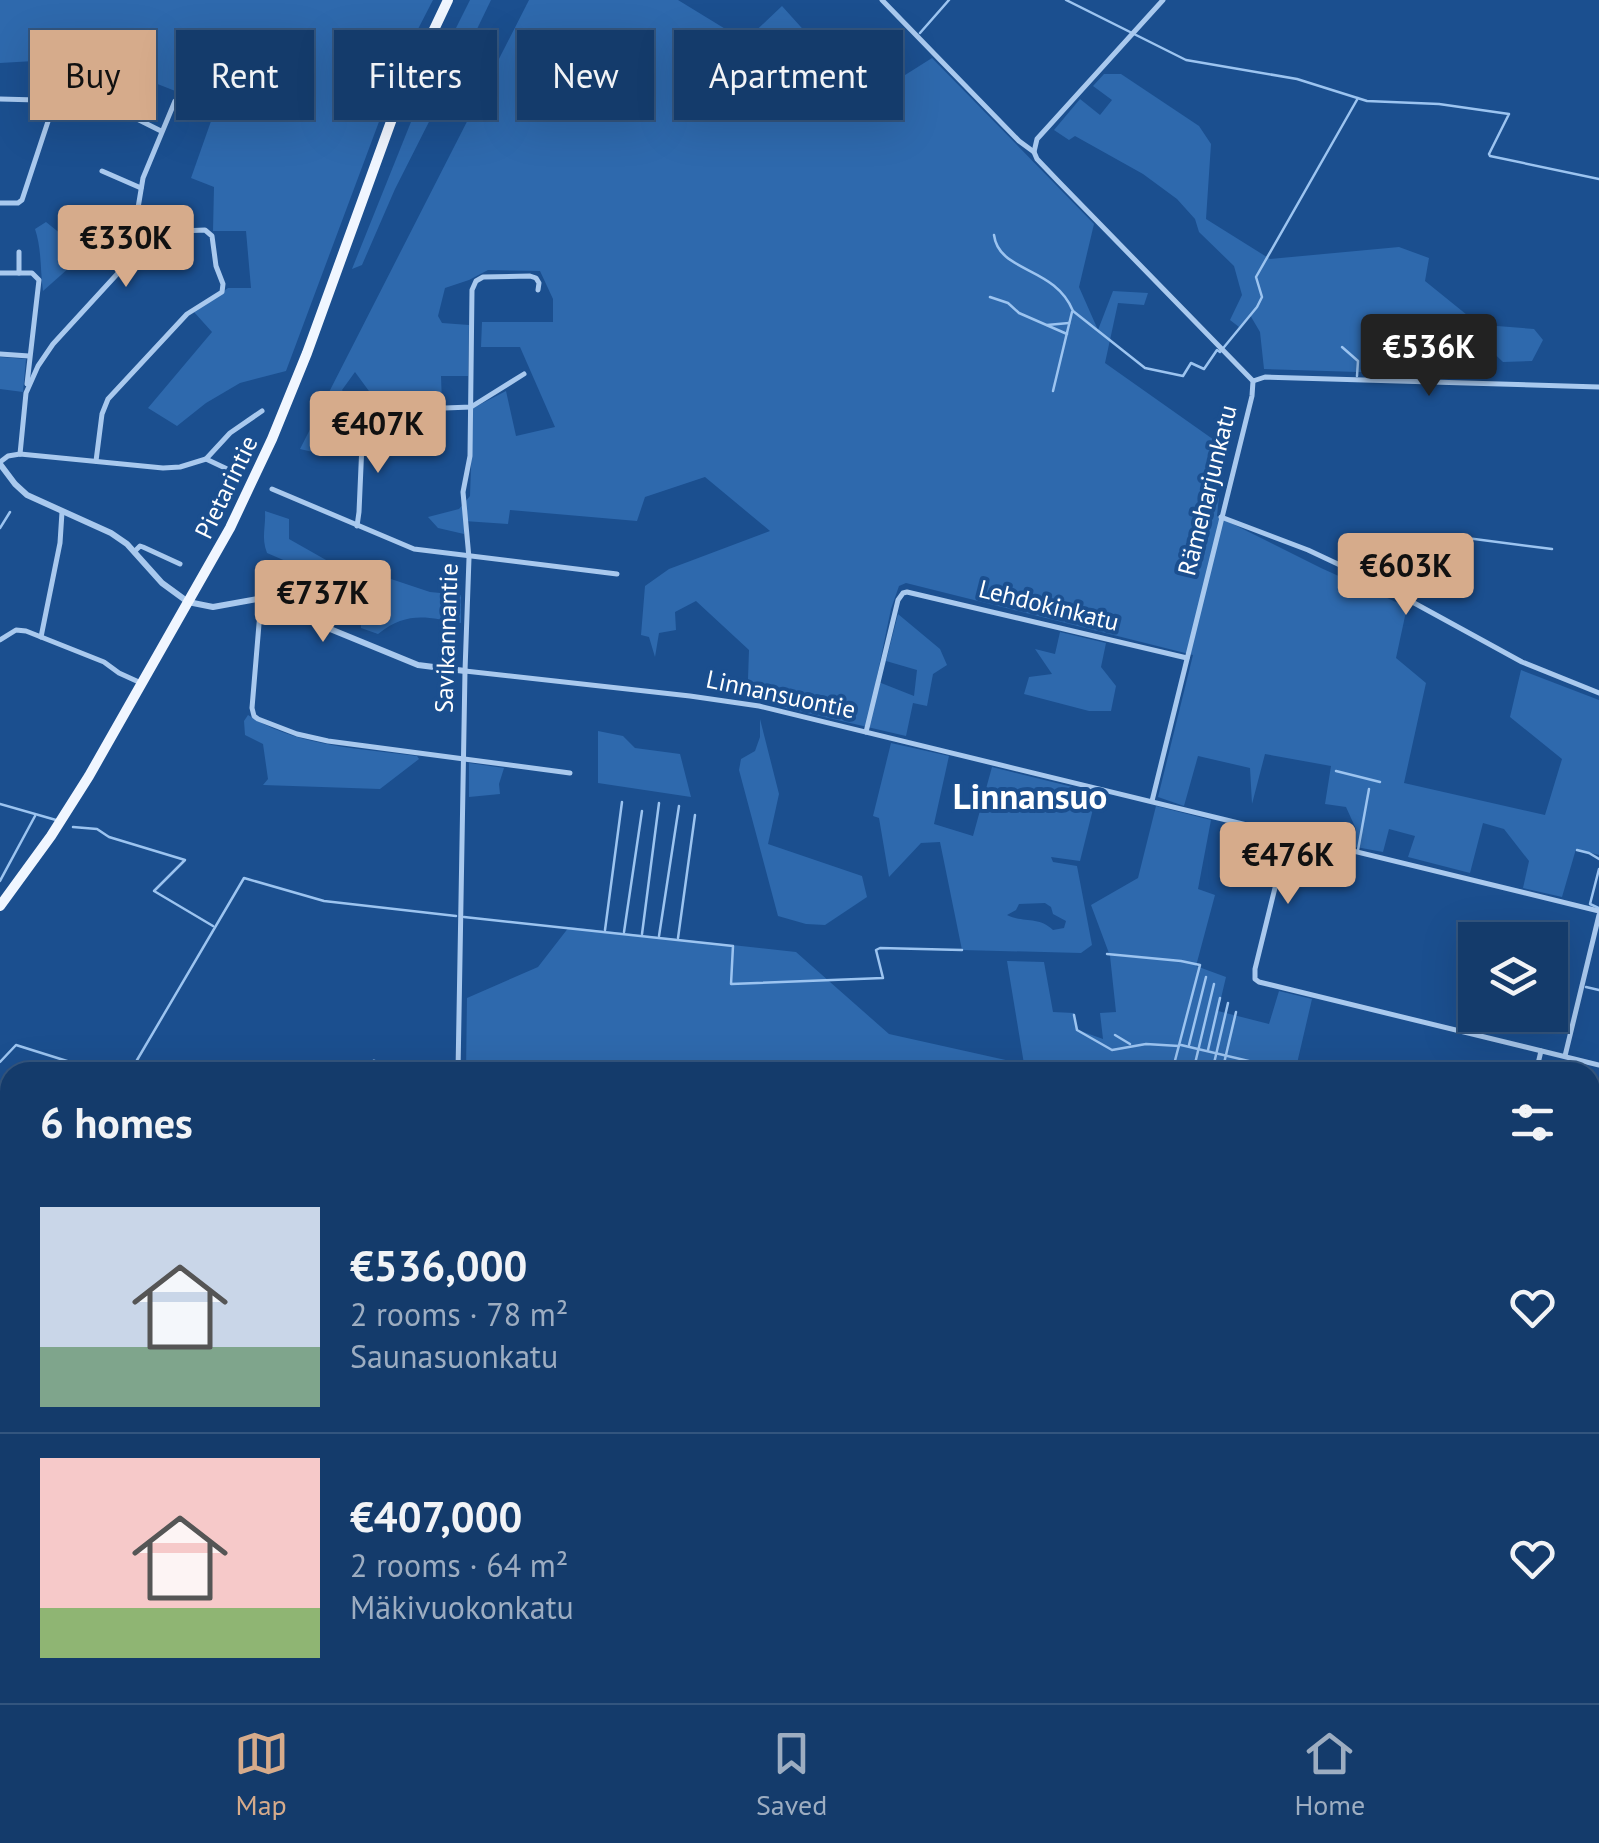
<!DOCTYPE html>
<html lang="en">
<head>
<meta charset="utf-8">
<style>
  :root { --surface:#143b6b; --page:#214673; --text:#f1f3f6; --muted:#9dadc1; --line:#33557e; --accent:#d6ab8b }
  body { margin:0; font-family:"PT Sans",sans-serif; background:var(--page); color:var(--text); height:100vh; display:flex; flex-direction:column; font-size:38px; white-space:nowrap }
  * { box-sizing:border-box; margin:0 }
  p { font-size:32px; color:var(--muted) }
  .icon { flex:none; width:55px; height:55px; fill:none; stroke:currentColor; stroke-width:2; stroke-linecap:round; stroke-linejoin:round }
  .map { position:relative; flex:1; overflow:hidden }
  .panel { position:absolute; left:0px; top:1062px; width:1600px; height:642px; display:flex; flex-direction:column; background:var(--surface); border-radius:30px 30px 0 0; box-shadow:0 10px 40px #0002,0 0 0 2px var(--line) }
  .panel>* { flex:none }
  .hud { position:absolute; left:30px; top:30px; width:1000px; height:90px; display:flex; gap:20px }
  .buttons { position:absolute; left:1458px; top:922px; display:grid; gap:20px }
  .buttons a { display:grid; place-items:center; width:110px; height:110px; border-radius:0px; background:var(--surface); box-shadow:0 10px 40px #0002,0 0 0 2px var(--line); font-size:50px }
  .price { position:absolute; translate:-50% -85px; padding:0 22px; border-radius:10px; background:var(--accent); color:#111; font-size:32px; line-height:65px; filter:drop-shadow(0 2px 5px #0008) }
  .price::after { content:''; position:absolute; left:50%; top:60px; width:30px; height:22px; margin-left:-15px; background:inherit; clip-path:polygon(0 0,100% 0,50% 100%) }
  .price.selected { background:#222; color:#fff }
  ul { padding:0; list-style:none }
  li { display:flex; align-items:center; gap:30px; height:250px; padding:0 40px }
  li+li { border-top:2px solid var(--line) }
  li span { display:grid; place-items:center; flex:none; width:280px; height:200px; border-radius:0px; color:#555 }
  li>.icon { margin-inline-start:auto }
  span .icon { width:120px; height:120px; fill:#fffc; stroke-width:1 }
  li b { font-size:42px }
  h2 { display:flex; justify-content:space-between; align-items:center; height:120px; padding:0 40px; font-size:42px }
  .chip { padding:0 35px; border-radius:0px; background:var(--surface); box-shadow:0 10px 40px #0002,0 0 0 2px var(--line); font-size:35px; line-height:90px }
  .chip.selected { background:var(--accent); color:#111 }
  .tabs { display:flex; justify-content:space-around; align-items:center; height:140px; border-top:2px solid var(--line); background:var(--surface); font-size:28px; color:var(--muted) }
  .tabs a { display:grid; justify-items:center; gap:5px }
  .tabs .selected { color:var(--accent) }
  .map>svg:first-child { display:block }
</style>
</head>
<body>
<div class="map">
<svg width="1599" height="1703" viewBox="0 0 1599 1703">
  <rect width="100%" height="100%" fill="#1b4f8f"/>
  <!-- green -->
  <g fill="#2e69ad" fill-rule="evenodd">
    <path d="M0,0H433L402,60L286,371L240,383L206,403L177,426L148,408L212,332L194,312L228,288H251L246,231H213L214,187L191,178L216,107L132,74L120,56L0,63Z"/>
    <path d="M470,0H491L450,85L439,89L431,78Z"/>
    <path d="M529,0H678L745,41L782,6L809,36L856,106L932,58L1094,224L1079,287L1098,330L1113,291L1148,293L1144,305L1118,303L1105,363L1224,447L1217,516L1321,568L1407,607L1396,658L1426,683L1404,783L1545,815L1562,759L1510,717L1521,670L1599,700V855L1576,849L1562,897L1523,888L1529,861L1504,829L1483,823L1470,873L1408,857L1415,836L1389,829L1383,852L1356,847V829L1346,807L1325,804L1331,766L1265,754L1252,804L1250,768L1198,756L1184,806L1158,797L1193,655L906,583L899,586L891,609L876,681L914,696L917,670L886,661L898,614L940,649L947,665L933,674L927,706L913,703L906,736L756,701L748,679L749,650L696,601L675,612L676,630L659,633L655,657L649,637L641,635L645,586L669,569L770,531L705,477L645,497L637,521L510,510L508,524L464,521V534L438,528L428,517L459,509L470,496L473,408L506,391L516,436L555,427L520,347H481L482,322H553V299L540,271L488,270L469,280L445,288L438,316L442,323L469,325L468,376H441L442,404L377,402L355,372L342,390L360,412L357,443L328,438L321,454L300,449Z"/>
    <path d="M1104,74H1121L1199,126L1211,144L1206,219L1270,259L1399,247L1429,258L1425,281L1472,319L1484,325L1534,329L1543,340L1532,361L1503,362L1484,344L1463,345L1458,329L1412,314L1390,373L1264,369L1260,332L1250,315L1239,327L1230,320L1242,295L1234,266L1199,232L1195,219L1177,199L1143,174L1075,136L1069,140L1054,130L1080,99L1100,115L1112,100L1093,86Z"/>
    <path d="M423,92L438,104L395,189L362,265L352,269Z"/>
    <path d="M46,222L61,234L97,243L43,291C40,270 42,250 35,229Z"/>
    <path d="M0,357L26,359L23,392L0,389Z"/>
    <path d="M265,511L289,519V539L349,573L364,570L430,592L461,595V623C426,617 407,611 378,634L361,628L360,593L267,553C261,537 266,527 265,511Z"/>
    <path d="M1060,632L1106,643L1101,667L1116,686L1111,711H1089L1024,694L1029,677L1052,674L1035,649L1055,654Z"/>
    <path d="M248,715C298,747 360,748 417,756L419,759L380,789L263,785L268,779L263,744L245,735L244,721Z"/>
    <path d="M760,719L779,794L768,844L862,876L867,897L825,925L806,924L778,916L739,770L741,759L755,751L760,737Z"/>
    <path d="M598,731L623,736L635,748L680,754L691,797L598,783Z"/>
    <path d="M891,743L949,756L934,824L973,836L992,767L1097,793L1080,861L1051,857L1053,862L1077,866L1092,945L1081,953L962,950L940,842L921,843L889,877L879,818L873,816ZM1045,903L1051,907L1053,914L1066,921L1064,928L1053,930C1039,916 1022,923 1007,915L1016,910L1019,904Z"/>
    <path d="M469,763L504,768L499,784L500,794L469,797Z"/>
    <path d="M1156,806L1211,820L1198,889L1215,895L1196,966L1226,977L1218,1011L1269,1024L1279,991L1312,999L1295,1072H466L467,998L538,967L569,927L796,952L889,1034L1024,1064L1007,961L1044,962L1053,1012L1074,1013L1078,1030L1103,1039L1100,1013L1116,1012L1110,956L1091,905L1138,878Z"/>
    <path d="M1590,1210H1599V1703H1114L1112,1695H1590Z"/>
    <path d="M487,1695H663L673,1703H479Z"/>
    <path d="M801,1695H901L899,1703H725L800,1698Z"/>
  </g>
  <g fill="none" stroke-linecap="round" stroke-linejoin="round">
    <!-- stream -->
    <g stroke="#9cc4f0" stroke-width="2.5">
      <path d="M1066,0L1186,60L1297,79L1367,101L1439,104L1509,114L1489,154L1490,156L1599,179"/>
      <path d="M920,33L949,0"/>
      <path d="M994,235C999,273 1055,266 1073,311L1145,368L1183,376L1191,363L1204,369L1217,350L1220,352L1257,307L1262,297L1256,277L1358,98"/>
      <path d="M990,297L1008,303L1019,313L1067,334"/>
      <path d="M1047,325L1069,323"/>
      <path d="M1342,347L1358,361L1357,376"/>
      <path d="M1053,391L1072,312"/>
      <path d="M0,528L10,512"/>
      <path d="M1448,594L1459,537L1552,549"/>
      <path d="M1336,771L1380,782"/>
      <path d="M0,804L56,820"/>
      <path d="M73,827L97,829L109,837L185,860L154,891L213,926"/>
      <path d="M1358,850L1369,789"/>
      <path d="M1577,850L1589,853L1599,859"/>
      <path d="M1599,869L1590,904L1599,908"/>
      <path d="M0,881L35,816"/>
      <path d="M464,917L733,946L731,984L883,978L876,950L880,948L962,950"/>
      <path d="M605,930L622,802"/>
      <path d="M624,932L642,811"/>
      <path d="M642,934L659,803"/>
      <path d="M659,936L679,806"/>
      <path d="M678,938L695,815"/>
      <path d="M1107,954L1181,961L1200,965L1172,1072"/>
      <path d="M1586,987L1599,990"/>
      <path d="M1074,1015L1077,1030L1112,1050L1146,1044L1179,1046"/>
      <path d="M1115,1035L1130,1044"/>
      <path d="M1181,1045L1295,1072"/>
      <path d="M1189,1045L1206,977"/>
      <path d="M1208,1050L1220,998"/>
      <path d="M0,1062L16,1045L102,1072"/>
      <path d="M130,1072L244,878L324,901L456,916"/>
      <path d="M1006,1072L1011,1064"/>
      <path d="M1193,1072L1214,984"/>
      <path d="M1212,1072L1228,1003"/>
      <path d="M1222,1072L1236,1012"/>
      <path d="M1590,1124L1599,1113"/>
      <path d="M1590,1140L1593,1142L1595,1149L1590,1160"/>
      <path d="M0,1252L10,1257"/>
      <path d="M1590,1273H1599"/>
      <path d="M0,1346L10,1330"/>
      <path d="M0,1363L10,1380"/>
      <path d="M0,1400L10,1395"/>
      <path d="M858,1695L862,1703"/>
      <path d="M1305,1703L1321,1695"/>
    </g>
    <!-- minor -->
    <g stroke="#a9c9ee" stroke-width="5">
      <path d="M882,0L1019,141L1034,152L1037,159L1058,181L1253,381L1252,396L1152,801"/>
      <path d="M126,79L117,109L161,131"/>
      <path d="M0,99L37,100L53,106"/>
      <path d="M1034,152L1037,139L1163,0"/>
      <path d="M102,171L141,188"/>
      <path d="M0,203H18L22,200L69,58"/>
      <path d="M80,232L134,233L205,230L212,236L216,266L223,284L222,292L187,314L108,399L102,414L96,461"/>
      <path d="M0,273H32L39,280L27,384"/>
      <path d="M19,273V252"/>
      <path d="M0,354L29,356"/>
      <path d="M1253,381L1265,377L1599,387"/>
      <path d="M20,454L26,393L38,366L53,344L119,272L130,256L143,178L175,101"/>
      <path d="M206,459L230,433L262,411"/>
      <path d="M0,462L8,456L20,454L163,468L180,467L206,459L242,476"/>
      <path d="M272,489L414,549L617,574"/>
      <path d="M1221,517L1308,550L1374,581L1522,662L1599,693"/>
      <path d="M357,526L359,512L363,421L366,411L471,407L524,374"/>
      <path d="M135,551L140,546L143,547L180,564"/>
      <path d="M261,600L252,708L254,716L258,719L297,734L328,741L570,773"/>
      <path d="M41,637L60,543L62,512"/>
      <path d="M0,640L16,630L26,631L104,662L119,673L141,683"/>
      <path d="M465,671L690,696L759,706L1599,911"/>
      <path d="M866,732L898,600L903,593L907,592L1187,658"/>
      <path d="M1288,835L1255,969V979L1259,982L1599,1065"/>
      <path d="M1565,1056L1599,915"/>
      <path d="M374,1062L392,1069L405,1066L410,1068L412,1072"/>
      <path d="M458,1072L465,671L469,558L463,492L470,456L472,290L476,281L483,277L530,276L536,278L539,283L538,290"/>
      <path d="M1536,1072L1541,1051"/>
      <path d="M0,1502L10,1495"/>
      <path d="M0,1600L10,1599"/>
      <path d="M233,1695V1703"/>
      <path d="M312,1695V1703"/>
      <path d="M389,1695V1703"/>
      <path d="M719,1695L730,1701L784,1695H829"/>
      <path d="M45,1703V1695"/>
    </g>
    <!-- tertiary -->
    <g stroke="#a9c9ee" stroke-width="6">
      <path d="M0,464L15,484L27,495L111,533L127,544L162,583L188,602L213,607L257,599L418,665L465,671"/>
      <path d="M0,1672H10"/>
    </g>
    <!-- primary -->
    <path stroke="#f0f6ff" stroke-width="10" d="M0,906L51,836L89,776L230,528L272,439L307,353L393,116L448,0"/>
  </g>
  <g text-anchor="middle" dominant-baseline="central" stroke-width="8" stroke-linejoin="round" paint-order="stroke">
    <!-- street labels -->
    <g font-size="25" fill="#fff" stroke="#1b4f8f">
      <text transform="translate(226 487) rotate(-64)">Pietarintie</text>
      <text transform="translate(1207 490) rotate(-76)">Rämeharjunkatu</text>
      <text transform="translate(1049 605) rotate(14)">Lehdokinkatu</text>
      <text transform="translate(446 638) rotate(-88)">Savikannantie</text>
      <text transform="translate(781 694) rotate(12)">Linnansuontie</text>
    </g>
    <!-- district labels -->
    <g font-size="35" font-weight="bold" fill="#fff" stroke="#1b4f8f">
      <text x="1030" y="796">Linnansuo</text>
    </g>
  </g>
</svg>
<div class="buttons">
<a><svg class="icon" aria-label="layers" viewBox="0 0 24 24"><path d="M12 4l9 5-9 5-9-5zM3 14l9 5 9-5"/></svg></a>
</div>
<b class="price" style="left:126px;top:290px">€330K</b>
<b class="price selected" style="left:1429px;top:399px">€536K</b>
<b class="price" style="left:378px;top:476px">€407K</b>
<b class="price" style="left:1406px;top:618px">€603K</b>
<b class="price" style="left:323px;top:645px">€737K</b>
<b class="price" style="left:1288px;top:907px">€476K</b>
<div class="hud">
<a class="chip selected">Buy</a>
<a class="chip">Rent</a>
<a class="chip">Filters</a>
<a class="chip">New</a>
<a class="chip">Apartment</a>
</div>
<section class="panel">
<h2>6 homes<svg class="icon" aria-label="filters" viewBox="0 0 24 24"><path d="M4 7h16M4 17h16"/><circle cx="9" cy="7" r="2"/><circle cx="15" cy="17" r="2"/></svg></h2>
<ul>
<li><span style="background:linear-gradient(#c9d6e8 70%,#7fa58c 0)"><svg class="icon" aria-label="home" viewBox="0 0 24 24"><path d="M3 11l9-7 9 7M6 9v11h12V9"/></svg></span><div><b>€536,000</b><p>2 rooms · 78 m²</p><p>Saunasuonkatu</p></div><svg class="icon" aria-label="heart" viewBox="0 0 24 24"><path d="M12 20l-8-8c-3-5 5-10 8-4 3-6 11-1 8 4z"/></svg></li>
<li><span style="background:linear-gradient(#f6c9c9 75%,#8fb573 0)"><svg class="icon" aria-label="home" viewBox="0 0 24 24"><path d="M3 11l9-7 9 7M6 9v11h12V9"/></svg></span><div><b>€407,000</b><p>2 rooms · 64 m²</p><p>Mäkivuokonkatu</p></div><svg class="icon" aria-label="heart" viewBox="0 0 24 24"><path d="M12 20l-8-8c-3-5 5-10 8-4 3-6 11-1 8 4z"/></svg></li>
</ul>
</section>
</div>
<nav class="tabs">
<a class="selected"><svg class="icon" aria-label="map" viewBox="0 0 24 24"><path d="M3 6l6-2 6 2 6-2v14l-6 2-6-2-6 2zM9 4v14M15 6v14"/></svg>Map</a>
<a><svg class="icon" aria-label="saved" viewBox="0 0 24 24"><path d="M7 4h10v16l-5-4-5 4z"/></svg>Saved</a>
<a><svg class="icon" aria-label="home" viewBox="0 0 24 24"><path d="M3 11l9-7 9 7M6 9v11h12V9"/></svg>Home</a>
</nav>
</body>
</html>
